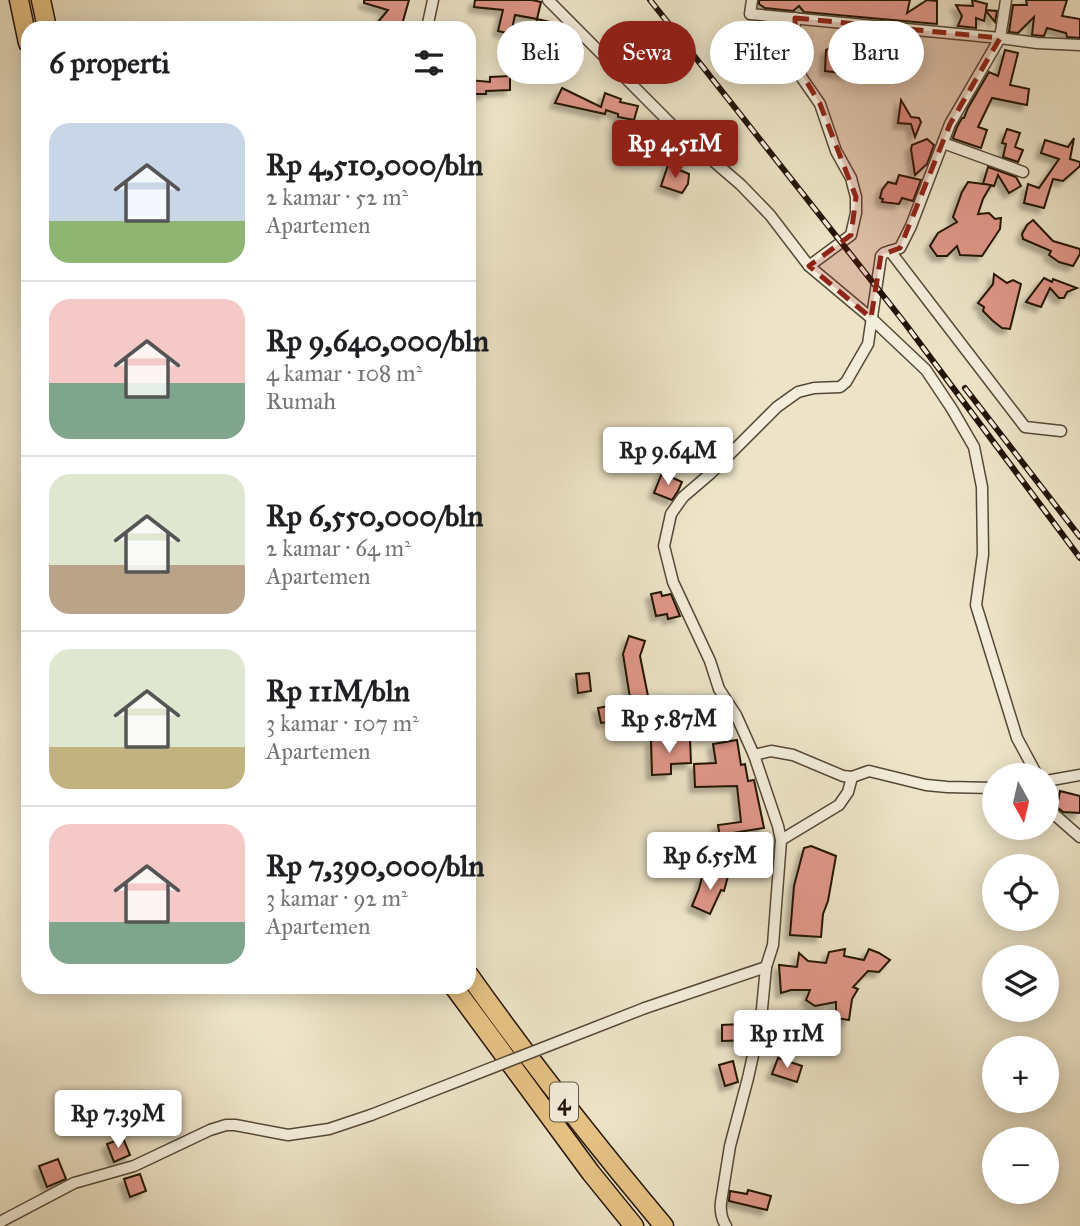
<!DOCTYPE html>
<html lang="id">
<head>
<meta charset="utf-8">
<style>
  :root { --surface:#fff; --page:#f2f2f2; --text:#202124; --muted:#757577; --line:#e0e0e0; --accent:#8f2418 }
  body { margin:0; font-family:"IM FELL Great Primer",serif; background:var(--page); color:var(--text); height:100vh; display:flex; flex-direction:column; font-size:26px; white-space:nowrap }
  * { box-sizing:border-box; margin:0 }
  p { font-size:23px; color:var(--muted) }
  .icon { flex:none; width:38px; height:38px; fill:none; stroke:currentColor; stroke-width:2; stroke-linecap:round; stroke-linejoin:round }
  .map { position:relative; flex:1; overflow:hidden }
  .sheet { position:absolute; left:21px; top:21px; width:455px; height:973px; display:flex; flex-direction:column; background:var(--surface); border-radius:21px; box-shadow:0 4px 18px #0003 }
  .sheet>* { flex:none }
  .hud { position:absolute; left:497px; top:21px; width:478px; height:63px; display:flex; gap:14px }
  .needle { width:46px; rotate:172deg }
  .fabs { position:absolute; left:982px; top:763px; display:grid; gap:14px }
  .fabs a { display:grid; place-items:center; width:77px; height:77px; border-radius:50%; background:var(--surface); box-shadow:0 4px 18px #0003; font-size:35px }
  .price { position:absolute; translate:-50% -60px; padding:0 16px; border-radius:7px; background:#fff; color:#222; font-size:23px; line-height:46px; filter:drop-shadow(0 2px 4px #0008) }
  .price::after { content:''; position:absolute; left:50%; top:42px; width:21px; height:16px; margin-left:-10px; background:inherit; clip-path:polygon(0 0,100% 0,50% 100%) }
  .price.active { background:var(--accent); color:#fff }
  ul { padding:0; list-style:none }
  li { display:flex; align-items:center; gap:21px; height:175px; padding:0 28px }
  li+li { border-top:2px solid var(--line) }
  li span { display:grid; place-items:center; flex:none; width:196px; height:140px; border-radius:21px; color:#555 }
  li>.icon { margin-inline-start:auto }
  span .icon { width:84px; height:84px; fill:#fffc; stroke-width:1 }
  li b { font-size:30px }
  h2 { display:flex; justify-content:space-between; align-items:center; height:84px; padding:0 28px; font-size:30px }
  .chip { padding:0 24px; border-radius:32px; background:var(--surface); box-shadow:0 4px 18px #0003; font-size:24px; line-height:63px }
  .chip.active { background:var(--accent); color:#fff }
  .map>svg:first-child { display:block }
</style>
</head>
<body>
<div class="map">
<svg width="1080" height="1226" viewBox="0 0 1080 1226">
  <defs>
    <filter id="shadow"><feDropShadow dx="-5" dy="5" stdDeviation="2" flood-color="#0004"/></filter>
  </defs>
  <rect width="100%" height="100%" fill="#ede4c7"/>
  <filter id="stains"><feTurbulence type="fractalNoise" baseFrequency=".00286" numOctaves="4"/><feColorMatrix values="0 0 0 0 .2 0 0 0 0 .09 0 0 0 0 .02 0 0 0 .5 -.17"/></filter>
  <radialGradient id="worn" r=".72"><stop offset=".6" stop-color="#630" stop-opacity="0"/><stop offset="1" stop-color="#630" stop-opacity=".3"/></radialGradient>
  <!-- building -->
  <g fill="#e09789" stroke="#241406" stroke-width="2" filter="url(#shadow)">
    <path d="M364,0H409L401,28H373L388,10L364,3Z"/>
    <path d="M475,0H532L541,2L537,19L515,15L511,34L498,31L503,10L474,7Z"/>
    <path d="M759,0H910L907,13L927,0L937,1V24L804,12L799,6L793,11L765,8L759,4Z"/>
    <path d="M972,0L987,4L986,10L997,11L995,22L986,11L984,21L976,18V28L958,26L962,16L956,5L973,6Z"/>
    <path d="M1026,0H1067L1062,16L1080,19V38L1067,37L1066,33L1047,28L1044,36L1032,35L1034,17L1018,33L1009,32L1013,5H1027Z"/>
    <path d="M537,19L563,25L565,27L562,41L556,40L553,60L531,58Z"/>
    <path d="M783,25L782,32L785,41L765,40L764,27Z"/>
    <path d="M851,35L850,74L825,71L826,50L830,48L842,51Z"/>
    <path d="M1005,50L1018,53L1010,85L1029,89L1027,105L992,98L978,127L987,130L981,148L954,139L953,138L957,127L962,118H964L968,108L989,72L998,76Z"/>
    <path d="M510,76V90L486,91V94H469V80L490,82V77Z"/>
    <path d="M562,88L601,107L605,93L621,99L620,102L638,106L634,120L618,117V114L606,110L605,114L555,103Z"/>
    <path d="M901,100L911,117L919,118L921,122L915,137L911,124L898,123Z"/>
    <path d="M1007,129L1020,133L1015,147L1023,150L1018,162L1003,157L1006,144L1002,143Z"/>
    <path d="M1074,138L1070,159L1080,162V166L1063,181L1053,179L1044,208L1024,203L1028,184L1039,188L1059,159L1041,153L1045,140L1068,147Z"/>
    <path d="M927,139L934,145L927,164L915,175L911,149L912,145Z"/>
    <path d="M668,165L689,174L688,184L682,193L661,186Z"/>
    <path d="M988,167L1016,177L1021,186L1009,193L998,175L994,186L983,184Z"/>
    <path d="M899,175L921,180L913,201L902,198L899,204L882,202L883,199L880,198L882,190L888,182L896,184Z"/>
    <path d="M968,182L991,185L983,199L978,214L989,213L995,219L1001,218L1000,229L982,256L960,255L957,246L947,256H937L930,246L938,233L957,222L953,217L962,192Z"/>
    <path d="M1033,220L1053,241L1080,249V254L1073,266L1059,262L1049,255L1051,251L1023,239L1022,234L1027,225Z"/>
    <path d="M994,274L1007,283L1013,280L1021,284L1010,329L1002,328L993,321L983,311L984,307L978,303L993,284Z"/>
    <path d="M1044,278L1052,282L1053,279L1077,288L1067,292L1064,298H1059L1050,288L1041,307L1026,302Z"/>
    <path d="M708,434L721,445L712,453L703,450L695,443L701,436L704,438Z"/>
    <path d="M662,473L682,482L678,491L672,500L654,493Z"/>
    <path d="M661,592L662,596L671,594L680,616L668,619L667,614L656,616L651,594Z"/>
    <path d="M629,636L645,641L640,656L649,701L631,704L623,654Z"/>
    <path d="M589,673L591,691L578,693L576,674Z"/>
    <path d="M614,705L616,721L601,723L598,708Z"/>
    <path d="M711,712L715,730L701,734L697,716Z"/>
    <path d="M690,739L691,763L671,764V774L652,775L651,740Z"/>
    <path d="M737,740L741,765L745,764L748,781L754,780L764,828L732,833V836L720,838L718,825L741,822L737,786L695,787L694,764L716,763L713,744Z"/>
    <path d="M1060,791L1080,796V813L1063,812L1057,807Z"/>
    <path d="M811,846L836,856L828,901L823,914L821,937L790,935L794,886L804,848Z"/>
    <path d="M708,872L728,876L724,891L721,890L710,914L692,906L699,889L702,877L706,878Z"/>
    <path d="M845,949L844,956L864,960L869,949L879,953L890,960L879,972L868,971L853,987L858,989L852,999L849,1020L836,1018V1002L815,1006L806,1000L810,990H791L781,993L779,965L797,967L799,953L808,961L826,963L829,952Z"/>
    <path d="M742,1024L752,1026L749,1040L722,1041V1025Z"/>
    <path d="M778,1058L802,1066L797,1082L772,1074Z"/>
    <path d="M733,1061L738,1082L725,1086L719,1065Z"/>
    <path d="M123,1138L130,1155L114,1162L107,1144Z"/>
    <path d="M58,1159L66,1179L47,1187L39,1166Z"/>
    <path d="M140,1174L146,1191L130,1197L124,1179Z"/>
    <path d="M748,1190L771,1196L767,1210L729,1201L730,1191L747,1194Z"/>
  </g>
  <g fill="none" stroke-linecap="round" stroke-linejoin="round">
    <defs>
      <g id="minor">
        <path d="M548,0L674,127L741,185L770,215L809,266L851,235L856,213V197L851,178L836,151L820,104L802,78L796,64L794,38L795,18"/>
        <path d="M752,0L750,14L1000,38L1037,43L1080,45"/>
        <path d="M427,28L433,0"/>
        <path d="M943,143L1023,172"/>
        <path d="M890,251L1025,427L1061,431"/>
        <path d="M809,266L871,318L926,370L952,409L974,447L982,487L983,554L976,605L1017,738L1037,775"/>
        <path d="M754,755L771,751L793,755L843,776L852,777L869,771L926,785L947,787L994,788"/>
        <path d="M1046,781L1080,775"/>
        <path d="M1046,803L1048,809L1080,837"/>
        <path d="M781,840L839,805L848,792L852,777"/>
        <path d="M645,1008L766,967"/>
        <path d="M0,1222L74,1183L134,1166L210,1130L226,1125H235L288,1135L329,1129L371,1115"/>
        <path d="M726,1226C721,1218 720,1211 721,1202L730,1146L748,1078L761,1019L766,967L773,945L781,840L778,826L754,755L736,715L719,689L710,661L673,582L664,546L671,514L683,497L711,473L777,407L798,392L814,388L840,387L846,382L868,344L881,256L884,253L900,248L911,226L950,124L1000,38L1006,0"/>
      </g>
      <g id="motorway">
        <path d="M19,0L28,43"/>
        <path d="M41,0L47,28"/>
        <path d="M469,975C530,1061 596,1145 664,1226"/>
        <path d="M454,987L591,1173L634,1226"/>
      </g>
    </defs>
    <!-- minor casing -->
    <use href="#minor" stroke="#564836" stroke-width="13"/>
    <!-- motorway casing -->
    <use href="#motorway" stroke="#241406" stroke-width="21"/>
    <!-- minor -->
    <use href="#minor" stroke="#f3eddb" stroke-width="10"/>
    <!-- motorway -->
    <use href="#motorway" stroke="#e6c284" stroke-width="18"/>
    <defs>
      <g id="rail">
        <path d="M650,0L904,322L1080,558"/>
        <path d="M965,388L1080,537"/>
      </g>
    </defs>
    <!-- rail casing -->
    <use href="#rail" stroke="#241406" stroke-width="6"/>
    <!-- rail -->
    <use href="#rail" stroke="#f3eddb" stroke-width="3.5" stroke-dasharray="10" stroke-linecap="butt"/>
    <defs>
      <path id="minor-bridge" d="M371,1115L645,1008"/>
    </defs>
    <!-- minor-bridge casing -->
    <use href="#minor-bridge" stroke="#564836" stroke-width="13" stroke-linecap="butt"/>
    <!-- minor-bridge -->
    <use href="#minor-bridge" stroke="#f3eddb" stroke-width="10"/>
  </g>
  <!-- marked area -->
  <path fill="#8f2418" fill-opacity="0.2" stroke="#8f2418" stroke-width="5" stroke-dasharray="14 9" stroke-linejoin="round" d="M795,18L1000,38L950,124L900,248L881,255L871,318L809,266L851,235L856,197L820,104L796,64Z"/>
  <g text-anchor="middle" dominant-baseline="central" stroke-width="6" stroke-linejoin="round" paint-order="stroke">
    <!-- shield labels -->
    <rect fill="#f3eddb" stroke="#625546" stroke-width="2" x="550" y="1082.5" width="28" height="39" rx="5"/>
    <g font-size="23" font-weight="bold" fill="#241406">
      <text x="564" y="1102">4</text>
    </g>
  </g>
  <rect width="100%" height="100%" filter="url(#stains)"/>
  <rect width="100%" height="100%" fill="url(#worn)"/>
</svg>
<div class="fabs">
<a><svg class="needle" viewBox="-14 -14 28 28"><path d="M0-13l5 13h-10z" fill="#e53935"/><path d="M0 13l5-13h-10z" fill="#757577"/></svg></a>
<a><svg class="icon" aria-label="locate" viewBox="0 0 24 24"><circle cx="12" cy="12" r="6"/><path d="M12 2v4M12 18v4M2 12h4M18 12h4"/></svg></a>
<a><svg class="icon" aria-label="layers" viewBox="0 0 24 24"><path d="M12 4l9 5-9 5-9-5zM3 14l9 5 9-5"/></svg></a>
<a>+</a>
<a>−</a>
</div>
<b class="price active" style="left:675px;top:180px">Rp 4.51M</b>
<b class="price" style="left:668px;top:487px">Rp 9.64M</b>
<b class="price" style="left:669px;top:755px">Rp 5.87M</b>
<b class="price" style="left:710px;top:892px">Rp 6.55M</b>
<b class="price" style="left:787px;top:1070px">Rp 11M</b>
<b class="price" style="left:118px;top:1150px">Rp 7.39M</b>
<div class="hud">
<a class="chip">Beli</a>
<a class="chip active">Sewa</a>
<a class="chip">Filter</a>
<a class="chip">Baru</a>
</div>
<section class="sheet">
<h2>6 properti<svg class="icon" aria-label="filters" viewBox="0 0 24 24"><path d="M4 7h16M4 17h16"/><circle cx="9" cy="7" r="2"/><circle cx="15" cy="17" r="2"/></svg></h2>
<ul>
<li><span style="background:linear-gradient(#c9d6e8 70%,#8fb573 0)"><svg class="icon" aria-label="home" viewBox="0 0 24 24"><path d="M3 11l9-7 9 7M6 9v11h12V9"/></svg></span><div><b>Rp 4,510,000/bln</b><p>2 kamar · 52 m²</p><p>Apartemen</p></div></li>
<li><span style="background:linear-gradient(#f6c9c9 60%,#7fa58c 0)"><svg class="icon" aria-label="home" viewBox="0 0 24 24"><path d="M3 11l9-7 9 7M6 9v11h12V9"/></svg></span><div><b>Rp 9,640,000/bln</b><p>4 kamar · 108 m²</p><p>Rumah</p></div></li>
<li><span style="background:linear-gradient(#dfe7d0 65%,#b9a48a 0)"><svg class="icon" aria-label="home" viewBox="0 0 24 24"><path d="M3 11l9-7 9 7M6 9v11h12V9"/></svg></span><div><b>Rp 6,550,000/bln</b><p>2 kamar · 64 m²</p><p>Apartemen</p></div></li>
<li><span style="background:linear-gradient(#dfe7d0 70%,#c2b280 0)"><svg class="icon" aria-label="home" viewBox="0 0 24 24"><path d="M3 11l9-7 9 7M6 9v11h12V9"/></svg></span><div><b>Rp 11M/bln</b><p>3 kamar · 107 m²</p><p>Apartemen</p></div></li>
<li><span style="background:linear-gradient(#f6c9c9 70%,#7fa58c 0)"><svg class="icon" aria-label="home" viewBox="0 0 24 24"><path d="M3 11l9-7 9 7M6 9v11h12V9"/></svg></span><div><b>Rp 7,390,000/bln</b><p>3 kamar · 92 m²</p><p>Apartemen</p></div></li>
</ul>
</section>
</div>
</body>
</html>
